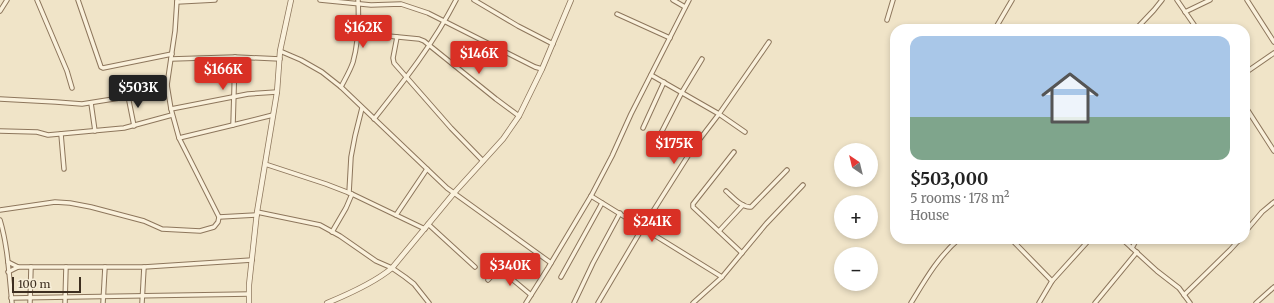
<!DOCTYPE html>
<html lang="en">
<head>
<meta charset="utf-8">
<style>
  :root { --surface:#fff; --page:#f6f6f6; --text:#222; --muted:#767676; --line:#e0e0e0; --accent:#d93025 }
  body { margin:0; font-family:Merriweather,serif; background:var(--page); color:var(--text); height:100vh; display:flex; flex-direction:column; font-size:15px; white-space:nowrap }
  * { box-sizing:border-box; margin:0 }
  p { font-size:13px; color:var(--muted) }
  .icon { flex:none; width:22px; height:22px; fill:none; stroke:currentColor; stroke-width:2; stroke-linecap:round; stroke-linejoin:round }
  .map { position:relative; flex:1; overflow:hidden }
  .side { position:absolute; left:890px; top:24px; width:360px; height:220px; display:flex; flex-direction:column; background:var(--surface); border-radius:16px; box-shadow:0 2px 6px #0003 }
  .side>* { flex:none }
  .needle { width:26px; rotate:325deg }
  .buttons { position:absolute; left:834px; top:143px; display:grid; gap:8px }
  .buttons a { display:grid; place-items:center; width:44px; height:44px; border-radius:50%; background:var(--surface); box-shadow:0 2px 6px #0003; font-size:20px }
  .scale { position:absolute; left:12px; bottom:10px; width:69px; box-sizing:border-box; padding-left:4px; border:2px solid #3d2e20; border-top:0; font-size:11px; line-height:14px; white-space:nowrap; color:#3d2e20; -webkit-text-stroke:3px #f7eed8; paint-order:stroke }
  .price { position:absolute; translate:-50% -34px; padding:0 9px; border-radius:4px; background:var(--accent); color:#fff; font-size:13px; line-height:26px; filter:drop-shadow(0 1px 2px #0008) }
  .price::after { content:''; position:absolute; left:50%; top:24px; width:12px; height:9px; margin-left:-6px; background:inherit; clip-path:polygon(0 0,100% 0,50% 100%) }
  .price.active { background:#222; color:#fff }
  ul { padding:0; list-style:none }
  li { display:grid; align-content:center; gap:8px; height:212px; padding:0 20px }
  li+li { border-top:1px solid var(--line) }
  li span { display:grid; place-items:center; height:124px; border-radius:12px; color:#555 }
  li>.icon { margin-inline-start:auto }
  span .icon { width:72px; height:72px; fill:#fffc; stroke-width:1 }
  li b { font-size:17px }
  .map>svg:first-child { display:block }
</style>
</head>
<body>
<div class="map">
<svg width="1274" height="303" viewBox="0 0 1274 303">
  <rect width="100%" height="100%" fill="#f0e4c8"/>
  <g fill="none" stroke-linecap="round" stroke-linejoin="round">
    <defs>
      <g id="minor">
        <path d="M37,0L67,71L72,88"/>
        <path d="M78,0L101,67L103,68L172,54"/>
        <path d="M320,0L371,5L401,4L428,13L535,67L542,69"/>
        <path d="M474,0L518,26L553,44"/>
        <path d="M673,0L685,7"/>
        <path d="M1177,0L1197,29"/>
        <path d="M1247,0L1274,42"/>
        <path d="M177,2L215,0"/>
        <path d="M0,11L7,0"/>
        <path d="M1185,12L1210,0"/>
        <path d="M617,14L670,38"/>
        <path d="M887,20L893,0"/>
        <path d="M995,29L1012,0"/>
        <path d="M1136,29L1154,10L1162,0"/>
        <path d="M357,33L419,39L424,41L496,99L519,116"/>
        <path d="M397,37L393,58L394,63L451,128L483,161"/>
        <path d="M280,51L301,60L322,72L341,87L447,188L551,263"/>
        <path d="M235,57L233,125L273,115"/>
        <path d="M171,59L235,57L280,59"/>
        <path d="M1245,73L1274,53"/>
        <path d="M651,75L719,114L745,132"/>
        <path d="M341,87C345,79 350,71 353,62C358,44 359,19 358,0"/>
        <path d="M128,96L134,126"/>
        <path d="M0,99L56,102L82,104L126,97L167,85"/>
        <path d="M91,103L95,131"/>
        <path d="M1245,106L1274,151"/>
        <path d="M171,109L248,94L277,92"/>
        <path d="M374,119C404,81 434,43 456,0"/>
        <path d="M643,128L664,82"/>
        <path d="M0,131L37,132L48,135L124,128L172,115"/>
        <path d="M61,134L64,169"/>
        <path d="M659,137L682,92L702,59"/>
        <path d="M179,138L233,125"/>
        <path d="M734,152L693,204V207L742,253"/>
        <path d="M265,164L326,184L352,194L425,229"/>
        <path d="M726,191C733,197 742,208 751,207L787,170"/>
        <path d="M349,193L351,157L355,136L362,108"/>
        <path d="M591,196L722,277"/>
        <path d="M0,210L55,202L70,203L91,207L144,221L162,229L200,231L214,227L218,222L219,217L179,138L171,109L167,85L175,31L177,0"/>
        <path d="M257,212L320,225L340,236L376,261L392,268L405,277L414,284L429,303"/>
        <path d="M396,215L427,169"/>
        <path d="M219,217L257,215"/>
        <path d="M0,220C8,247 9,275 12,303"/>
        <path d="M428,224L475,267"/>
        <path d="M719,231L743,205"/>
        <path d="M332,232L346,208L352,194"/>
        <path d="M1245,232L1262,212L1274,202"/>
        <path d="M1011,239L1052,281L1090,239"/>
        <path d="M1122,239L1157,271L1179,288L1190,303"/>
        <path d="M1132,248L1137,239"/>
        <path d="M8,262L18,267H144L252,260"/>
        <path d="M8,272L18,267"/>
        <path d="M561,277L602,203"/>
        <path d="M488,280L497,270L500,269L531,295"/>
        <path d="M1184,295L1230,250L1240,239"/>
        <path d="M11,298L249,294"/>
        <path d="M30,303L31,267"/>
        <path d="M65,303L66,267"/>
        <path d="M103,303L105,267"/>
        <path d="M142,303L144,267"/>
        <path d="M526,303L548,268L591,196L612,156L631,114L689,0"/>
        <path d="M574,303L593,263L620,213"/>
        <path d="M598,303L643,227L693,148L719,114L769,42"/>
        <path d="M693,303L722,277L766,224L803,185"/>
        <path d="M911,303C925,280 938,257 959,239"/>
        <path d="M1039,303L1052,281"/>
        <path d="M1095,303L1137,252"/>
        <path d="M1256,303L1274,287"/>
      </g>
      <g id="tertiary">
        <path d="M249,303V285L257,212L277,92L280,51L291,0"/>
        <path d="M327,303C349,294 374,283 392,268L454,193L503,139L519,116L542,69L571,0"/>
      </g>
    </defs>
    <!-- minor casing -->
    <use href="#minor" stroke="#8d765c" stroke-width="5.5"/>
    <!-- tertiary casing -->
    <use href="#tertiary" stroke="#8d765c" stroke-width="6"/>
    <!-- minor -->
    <use href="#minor" stroke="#faf1dc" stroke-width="3.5"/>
    <!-- tertiary -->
    <use href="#tertiary" stroke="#faf1dc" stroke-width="4.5"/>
  </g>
</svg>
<div class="buttons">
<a><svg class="needle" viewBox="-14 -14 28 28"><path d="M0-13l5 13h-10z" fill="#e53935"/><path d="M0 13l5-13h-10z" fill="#767676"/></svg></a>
<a>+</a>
<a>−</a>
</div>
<div class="scale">100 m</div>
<b class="price" style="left:363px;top:49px">$162K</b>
<b class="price" style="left:479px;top:75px">$146K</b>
<b class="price" style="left:223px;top:91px">$166K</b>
<b class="price active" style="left:138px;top:109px">$503K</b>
<b class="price" style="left:674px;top:165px">$175K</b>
<b class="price" style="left:652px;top:243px">$241K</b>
<b class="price" style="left:510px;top:287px">$340K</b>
<section class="side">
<ul>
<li><span style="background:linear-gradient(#a9c7e8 65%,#7fa58c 0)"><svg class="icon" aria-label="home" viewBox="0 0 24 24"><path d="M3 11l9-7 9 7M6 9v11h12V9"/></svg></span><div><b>$503,000</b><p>5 rooms · 178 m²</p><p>House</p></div></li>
</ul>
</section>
</div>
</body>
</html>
